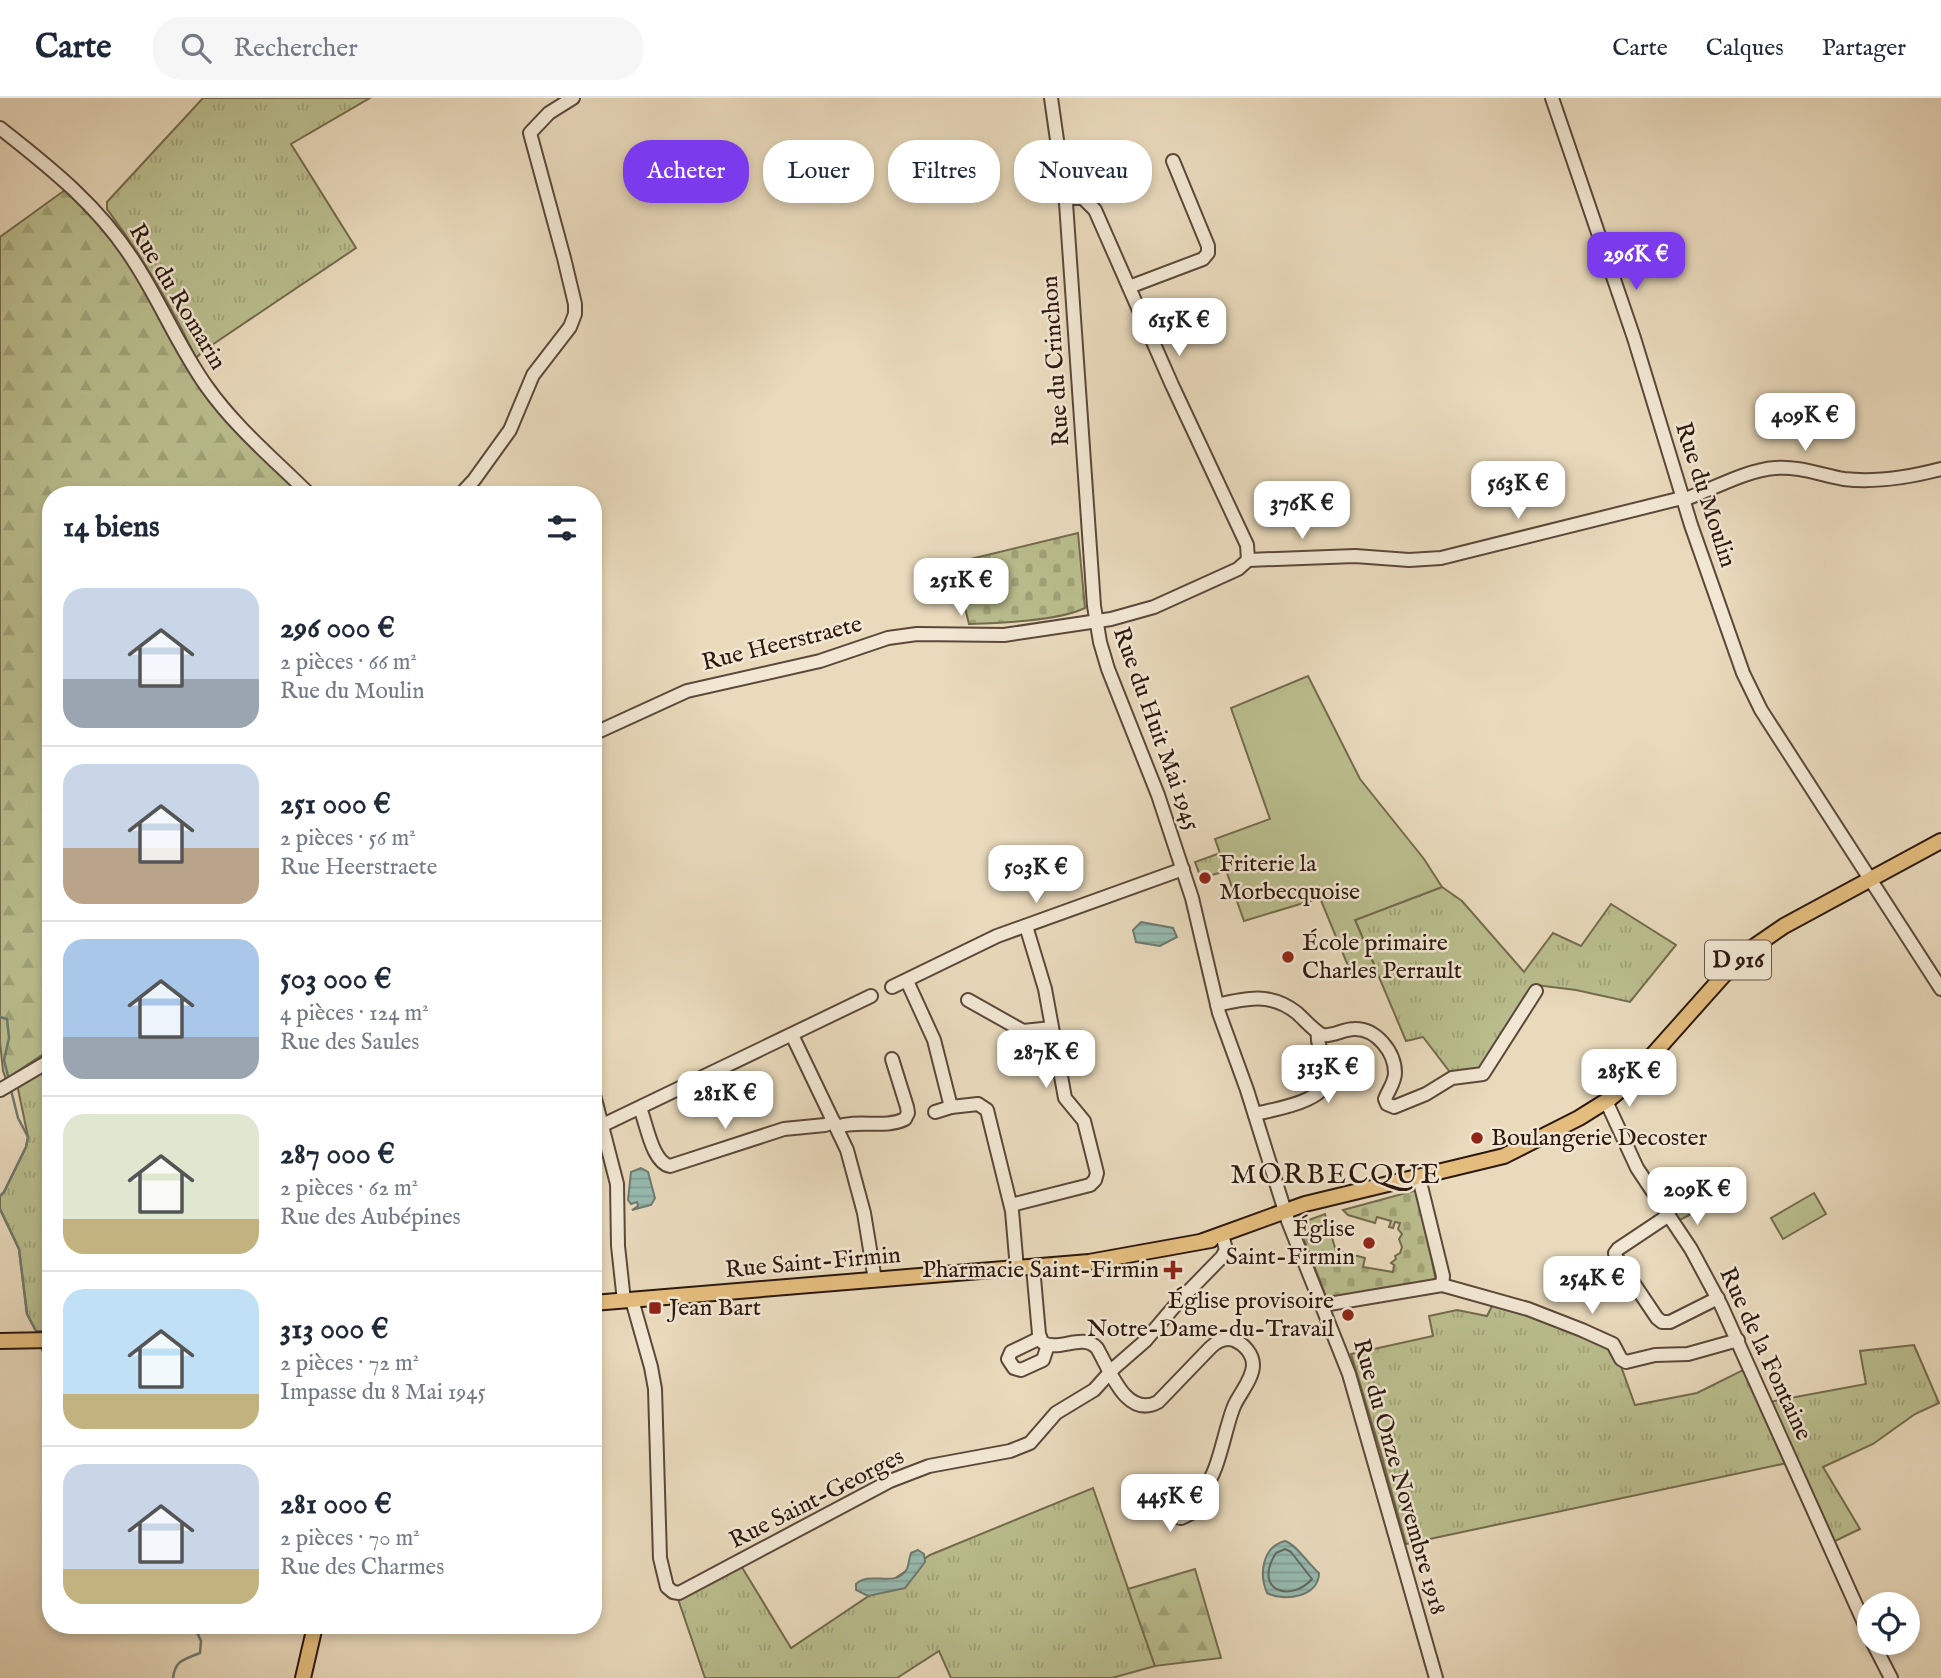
<!DOCTYPE html>
<html lang="fr">
<head>
<meta charset="utf-8">
<style>
  :root { --surface:#fff; --page:#f6f6f7; --text:#1f2937; --muted:#747a83; --line:#e0e1e3; --accent:#7c3aed }
  body { margin:0; font-family:"IM FELL English",serif; background:var(--page); color:var(--text); height:100vh; display:flex; flex-direction:column; font-size:26px; white-space:nowrap }
  * { box-sizing:border-box; margin:0 }
  p { font-size:23px; color:var(--muted) }
  .icon { flex:none; width:38px; height:38px; fill:none; stroke:currentColor; stroke-width:2; stroke-linecap:round; stroke-linejoin:round }
  .map { position:relative; flex:1; overflow:hidden }
  .sheet { position:absolute; left:42px; top:388px; width:560px; height:1148px; display:flex; flex-direction:column; background:var(--surface); border-radius:28px; box-shadow:0 4px 10px #0003 }
  .sheet>* { flex:none }
  .banner { position:absolute; left:623px; top:42px; width:665px; height:63px; display:flex; gap:14px }
  .fabs { position:absolute; left:1857px; top:1494px; display:grid; gap:14px }
  .fabs a { display:grid; place-items:center; width:63px; height:63px; border-radius:50%; background:var(--surface); box-shadow:0 4px 10px #0003; font-size:35px }
  .price { position:absolute; translate:-50% -60px; padding:0 16px; border-radius:14px; background:#fff; color:#222; font-size:23px; line-height:46px; filter:drop-shadow(0 2px 4px #0008) }
  .price::after { content:''; position:absolute; left:50%; top:42px; width:21px; height:16px; margin-left:-10px; background:inherit; clip-path:polygon(0 0,100% 0,50% 100%) }
  .price.current { background:var(--accent); color:#fff }
  ul { padding:0; list-style:none }
  li { display:flex; align-items:center; gap:21px; height:175px; padding:0 21px }
  li+li { border-top:2px solid var(--line) }
  li span { display:grid; place-items:center; flex:none; width:196px; height:140px; border-radius:21px; color:#555 }
  li>.icon { margin-inline-start:auto }
  span .icon { width:84px; height:84px; fill:#fffc; stroke-width:1 }
  li b { font-size:30px }
  h2 { display:flex; justify-content:space-between; align-items:center; height:84px; padding:0 21px; font-size:30px }
  .tag { padding:0 24px; border-radius:28px; background:var(--surface); box-shadow:0 4px 10px #0003; font-size:24px; line-height:63px }
  .tag.current { background:var(--accent); color:#fff }
  header { display:flex; align-items:center; gap:42px; box-sizing:border-box; height:98px; padding:0 35px; background:var(--surface); border-bottom:2px solid var(--line) }
  header strong { font-size:33px }
  nav { display:flex; gap:38px; margin-inline-start:auto; font-size:24px }
  .search { width:490px; height:63px; background:var(--page); display:flex; align-items:center; gap:18px; box-sizing:border-box; padding:0 24px; border-radius:28px; color:var(--muted); font-size:26px }
  .map>svg:first-child { display:block }
</style>
</head>
<body>
<header>
<strong>Carte</strong>
<div class="search"><svg class="icon" aria-label="search" viewBox="0 0 24 24"><circle cx="10" cy="10" r="6"/><path d="M15 15l6 6"/></svg>Rechercher</div>
<nav><a>Carte</a><a>Calques</a><a>Partager</a></nav>
</header>
<div class="map">
<svg width="1941" height="1580" viewBox="0 0 1941 1580">
  <defs>
    <pattern id="grass-tufts" width="24" height="20" patternUnits="userSpaceOnUse" patternTransform="scale(1.75)"><rect width="24" height="20" fill="#babe8e"/><path d="M3 7l-1-3M5 7V3M7 7l1-3M15 17l-1-3M17 17v-4M19 17l1-3" fill="none" stroke="#a0a379"/></pattern>
    <pattern id="forest-firs" width="22" height="20" patternUnits="userSpaceOnUse" patternTransform="scale(1.75)"><rect width="22" height="20" fill="#babe8e"/><path d="M5 1l3.5 6h-7zM16 11l3.5 6h-7z" fill="#a0a379"/></pattern>
    <pattern id="cemetery-stones" width="16" height="16" patternUnits="userSpaceOnUse" patternTransform="scale(1.75)"><rect width="16" height="16" fill="#babe8e"/><path d="M2 7V4a2 2 0 0 1 4 0v3zM10 15v-3a2 2 0 0 1 4 0v3z" fill="#a0a379"/></pattern>
    <pattern id="water-rules" width="6" height="5" patternUnits="userSpaceOnUse" patternTransform="scale(1.75)"><rect width="6" height="5" fill="#97bbb1"/><path d="M0 2.5h6" fill="none" stroke="#82a097"/></pattern>
  </defs>
  <rect width="100%" height="100%" fill="#e9dabc"/>
  <filter id="stains"><feTurbulence type="fractalNoise" baseFrequency=".00286" numOctaves="4"/><feColorMatrix values="0 0 0 0 .2 0 0 0 0 .09 0 0 0 0 .02 0 0 0 .5 -.17"/></filter>
  <radialGradient id="worn" r=".72"><stop offset=".6" stop-color="#630" stop-opacity="0"/><stop offset="1" stop-color="#630" stop-opacity=".3"/></radialGradient>
  <!-- grass -->
  <g fill="url(#grass-tufts)" stroke="#746b4e" stroke-width="2">
    <path d="M203,0H370L291,46L356,150L203,253L196,260C171,207 142,158 107,111V104Z"/>
    <path d="M1220,755L1226,773L1201,780L1195,764Z"/>
    <path d="M1442,789L1462,803L1524,874L1553,835L1581,848L1611,806L1676,847L1630,904L1576,892L1536,887L1481,970L1453,978L1423,939L1406,943L1355,822Z"/>
    <path d="M51,967V1233H36L27,1216L19,1151L0,1111V1098L4,1094L26,1049L28,1039L17,986Z"/>
    <path d="M1494,1204L1614,1249L1635,1307L1697,1295L1745,1271L1787,1365L1406,1446L1380,1352L1351,1256L1433,1238L1429,1218L1457,1212L1487,1218Z"/>
    <path d="M1914,1247L1939,1305L1915,1316L1873,1346L1823,1369L1860,1431L1831,1445L1769,1304L1866,1286L1860,1253Z"/>
    <path d="M1093,1390L1155,1568L1112,1580H951L939,1553L897,1580H705L678,1501L740,1466L791,1550L930,1457Z"/>
  </g>
  <!-- forest -->
  <g fill="url(#forest-firs)" stroke="#746b4e" stroke-width="2">
    <path d="M65,92L112,140L126,159L201,292L226,322L303,397H51V951L6,981L3,973L0,944V139Z"/>
    <path d="M1195,1471L1221,1560L1155,1568L1128,1491Z"/>
  </g>
  <!-- cemetery -->
  <g fill="url(#cemetery-stones)" stroke="#746b4e" stroke-width="2">
    <path d="M1078,435L1085,510C1058,523 1000,525 969,526L954,465Z"/>
    <path d="M1685,1074L1704,1109L1678,1123L1656,1093Z"/>
    <path d="M1417,1092L1436,1183L1327,1201L1298,1126L1325,1116L1336,1153L1338,1152L1342,1155L1343,1154L1365,1160L1363,1169L1393,1174L1394,1167L1391,1165L1396,1161L1395,1158L1400,1155L1402,1149L1399,1141L1402,1136L1398,1131L1400,1125L1395,1124L1393,1130L1389,1129L1391,1123L1377,1119L1375,1125L1348,1117L1343,1112Z"/>
  </g>
  <!-- pitch -->
  <g fill="#babe8e" stroke="#746b4e" stroke-width="2">
    <path d="M1308,578L1360,681L1424,761L1442,789L1355,822L1375,869L1351,875L1320,800L1244,823L1215,741L1270,721L1231,610Z"/>
    <path d="M1814,1095L1826,1116L1783,1141L1771,1120Z"/>
  </g>
  <!-- water -->
  <g fill="url(#water-rules)" stroke="#6d7a70" stroke-width="2">
    <path d="M1141,824L1173,830L1177,839L1160,848L1136,844L1133,832Z"/>
    <path d="M641,1070L648,1074L655,1100L651,1107L632,1112L638,1108L637,1104L631,1106L628,1102L631,1074Z"/>
    <path d="M1285,1443C1297,1447 1308,1466 1319,1475C1319,1499 1284,1504 1267,1495C1259,1476 1262,1449 1285,1443Z"/>
    <path d="M918,1452L924,1456L925,1464L905,1490L868,1498L856,1492V1486C870,1472 895,1491 907,1471C909,1466 909,1460 911,1455Z"/>
  </g>
  <g fill="none" stroke-linecap="round" stroke-linejoin="round">
    <!-- shore -->
    <path stroke="#626a60" stroke-width="2" d="M1285,1451L1291,1454L1312,1481C1291,1505 1252,1493 1276,1455Z"/>
    <!-- stream -->
    <g stroke="#6d7a70" stroke-width="2.5">
      <path d="M0,919L7,921L9,940L4,962L9,982"/>
      <path d="M0,1098L4,1094L26,1049L28,1039L18,1020L11,992"/>
      <path d="M0,1111L19,1151L27,1216L36,1233"/>
      <path d="M42,1251L51,1276"/>
      <path d="M173,1580C175,1562 185,1561 200,1555L201,1543L194,1528"/>
    </g>
    <defs>
      <g id="minor">
        <path d="M1051,0L1066,105L1094,508L1100,544L1108,571L1158,697L1192,800L1219,915L1247,992L1288,1123L1349,1276L1436,1580"/>
        <path d="M1552,0L1634,240L1691,427L1743,575L1761,612L1941,891"/>
        <path d="M0,30C51,70 100,109 135,165C161,205 179,250 207,289C236,330 275,362 310,397"/>
        <path d="M1066,100H1083L1095,112L1172,287L1247,447L1248,462"/>
        <path d="M1129,189L1203,161L1208,155V148L1173,63"/>
        <path d="M460,397L474,382L510,332L533,277L570,229L575,216V206L564,160L530,35L549,15L573,0"/>
        <path d="M1683,402C1711,392 1746,372 1775,370C1799,368 1821,377 1844,381C1877,385 1910,379 1941,371"/>
        <path d="M1248,462L1355,458L1409,462L1441,460L1682,400"/>
        <path d="M593,636L687,593L820,563L888,540L917,536L1004,537L1111,521L1154,509L1238,471L1248,462"/>
        <path d="M907,883L934,942L951,1009L978,1006L987,1012L1012,1113L1017,1171"/>
        <path d="M892,889L997,838L1183,771"/>
        <path d="M968,902L1023,933L1052,930"/>
        <path d="M1217,907C1246,900 1271,894 1297,915C1305,922 1312,931 1322,937C1333,939 1343,931 1354,931C1376,930 1395,954 1395,975C1395,984 1388,993 1385,1001L1387,1006L1394,1009L1426,996L1452,980L1483,976L1536,893"/>
        <path d="M792,937L847,1052L864,1115L875,1182"/>
        <path d="M0,992L51,962"/>
        <path d="M593,993L617,1086L618,1148L624,1203"/>
        <path d="M1606,1003L1637,1070L1691,1151L1721,1207L1869,1536"/>
        <path d="M640,1010C647,1027 652,1064 670,1068L784,1031L825,1027L834,1024"/>
        <path d="M935,1014L951,1009"/>
        <path d="M1255,1016C1276,1011 1334,1003 1328,972C1325,960 1316,947 1318,935"/>
        <path d="M603,1027L871,898"/>
        <path d="M837,1029C858,1021 885,1031 905,1021L908,1015L907,1009L892,961"/>
        <path d="M1419,1080L1443,1178L1442,1187"/>
        <path d="M1011,1107L1090,1087L1095,1082L1097,1075L1084,1023L1065,1000L1045,891L1026,828"/>
        <path d="M1669,1117L1618,1151L1615,1155L1616,1159L1657,1220L1662,1224H1670L1718,1200"/>
        <path d="M1033,1169L1039,1236L1042,1244C1058,1255 1082,1234 1097,1250C1110,1272 1126,1321 1158,1304L1210,1250C1217,1243 1225,1239 1234,1242C1244,1246 1253,1256 1253,1267C1253,1280 1241,1294 1235,1306C1225,1327 1219,1377 1203,1391"/>
        <path d="M632,1202L651,1269L655,1291L660,1460L667,1489L673,1494L679,1495L890,1383L929,1368L1010,1353L1030,1345L1056,1315L1094,1292L1114,1270L1145,1243L1179,1203L1222,1159L1226,1152L1222,1136"/>
        <path d="M1323,1207L1442,1187L1528,1211L1582,1232L1613,1246L1621,1261L1626,1264L1655,1257L1688,1256L1738,1242"/>
        <path d="M1040,1240L1011,1254L1008,1261L1014,1270L1021,1272L1043,1262L1048,1247"/>
        <path d="M1201,1388L1210,1406L1181,1420L1171,1418L1166,1409L1167,1404Z"/>
        <path d="M1873,1545L1891,1580"/>
      </g>
      <g id="major">
        <path d="M1203,1143L1305,1106L1504,1058L1579,1020L1611,1000L1624,989L1723,878L1752,850L1784,828L1941,743"/>
        <path d="M593,1205L1089,1164L1211,1142"/>
        <path d="M0,1243L51,1242"/>
        <path d="M303,1580L315,1528"/>
      </g>
    </defs>
    <!-- minor casing -->
    <use href="#minor" stroke="#5c483a" stroke-width="16"/>
    <!-- major casing -->
    <use href="#major" stroke="#2d180f" stroke-width="18"/>
    <!-- minor -->
    <use href="#minor" stroke="#f1e7d3" stroke-width="12"/>
    <!-- major -->
    <use href="#major" stroke="#e4bd7e" stroke-width="14"/>
  </g>
  <!-- markers -->
  <g fill="#8f2418" stroke="#f1e7d3" stroke-width="2.5">
    <circle cx="1205" cy="780" r="7"/>
    <circle cx="1288" cy="859" r="7"/>
    <circle cx="1477" cy="1040" r="7"/>
    <circle cx="1369" cy="1145" r="7"/>
    <path d="M1169.5 1161.5h7v7h7v7h-7v7h-7v-7h-7v-7h7z"/>
    <rect x="648" y="1203" width="14" height="14" rx="3.5"/>
    <circle cx="1348" cy="1217" r="7"/>
  </g>
  <g text-anchor="middle" dominant-baseline="central" stroke-width="5" stroke-linejoin="round" paint-order="stroke">
    <!-- shield labels -->
    <rect fill="#f1e7d3" stroke="#68564a" stroke-width="2" x="1705" y="842.5" width="66" height="39" rx="5"/>
    <g font-size="23" font-weight="bold" fill="#2d180f">
      <text x="1738" y="862">D 916</text>
    </g>
    <!-- street labels -->
    <g font-size="24" fill="#2d180f" stroke="#f1e7d3">
      <text transform="translate(177 199) rotate(59)">Rue du Romarin</text>
      <text transform="translate(1056 263) rotate(-94)">Rue du Crinchon</text>
      <text transform="translate(1705 397) rotate(72)">Rue du Moulin</text>
      <text transform="translate(782 546) rotate(-14)">Rue Heerstraete</text>
      <text transform="translate(1156 631) rotate(70)">Rue du Huit Mai 1945</text>
      <text transform="translate(813 1165) rotate(-5)">Rue Saint-Firmin</text>
      <text transform="translate(1765 1256) rotate(65)">Rue de la Fontaine</text>
      <text transform="translate(1399 1379) rotate(74)">Rue du Onze Novembre 1918</text>
      <text transform="translate(817 1401) rotate(-27)">Rue Saint-Georges</text>
    </g>
    <!-- poi labels -->
    <g font-size="24" fill="#2d180f" stroke="#f1e7d3" text-anchor="start">
      <text x="1219" y="766">Friterie la<tspan x="1219" dy="28">Morbecquoise</tspan></text>
      <text x="1302" y="845">École primaire<tspan x="1302" dy="28">Charles Perrault</tspan></text>
      <text x="1491" y="1040">Boulangerie Decoster</text>
      <text x="1355" y="1131" text-anchor="end">Église<tspan x="1355" dy="28">Saint-Firmin</tspan></text>
      <text x="1159" y="1172" text-anchor="end">Pharmacie Saint-Firmin</text>
      <text x="1334" y="1203" text-anchor="end">Église provisoire<tspan x="1334" dy="28">Notre-Dame-du-Travail</tspan></text>
      <text x="669" y="1210">Jean Bart</text>
    </g>
    <!-- quarter labels -->
    <g font-size="28" letter-spacing="2" fill="#2d180f" stroke="#f1e7d3">
      <text x="1336" y="1077">MORBECQUE</text>
    </g>
  </g>
  <rect width="100%" height="100%" filter="url(#stains)"/>
  <rect width="100%" height="100%" fill="url(#worn)"/>
</svg>
<div class="fabs">
<a><svg class="icon" aria-label="locate" viewBox="0 0 24 24"><circle cx="12" cy="12" r="6"/><path d="M12 2v4M12 18v4M2 12h4M18 12h4"/></svg></a>
</div>
<b class="price current" style="left:1636px;top:194px">296K €</b>
<b class="price" style="left:1179px;top:260px">615K €</b>
<b class="price" style="left:1805px;top:355px">409K €</b>
<b class="price" style="left:1518px;top:423px">563K €</b>
<b class="price" style="left:1302px;top:443px">376K €</b>
<b class="price" style="left:961px;top:520px">251K €</b>
<b class="price" style="left:1036px;top:807px">503K €</b>
<b class="price" style="left:1046px;top:992px">287K €</b>
<b class="price" style="left:1328px;top:1007px">313K €</b>
<b class="price" style="left:1629px;top:1011px">285K €</b>
<b class="price" style="left:725px;top:1033px">281K €</b>
<b class="price" style="left:1697px;top:1129px">209K €</b>
<b class="price" style="left:1592px;top:1218px">254K €</b>
<b class="price" style="left:1170px;top:1436px">445K €</b>
<div class="banner">
<a class="tag current">Acheter</a>
<a class="tag">Louer</a>
<a class="tag">Filtres</a>
<a class="tag">Nouveau</a>
</div>
<section class="sheet">
<h2>14 biens<svg class="icon" aria-label="filters" viewBox="0 0 24 24"><path d="M4 7h16M4 17h16"/><circle cx="9" cy="7" r="2"/><circle cx="15" cy="17" r="2"/></svg></h2>
<ul>
<li><span style="background:linear-gradient(#c9d6e8 65%,#9aa5b1 0)"><svg class="icon" aria-label="home" viewBox="0 0 24 24"><path d="M3 11l9-7 9 7M6 9v11h12V9"/></svg></span><div><b>296 000 €</b><p>2 pièces · 66 m²</p><p>Rue du Moulin</p></div></li>
<li><span style="background:linear-gradient(#c9d6e8 60%,#b9a48a 0)"><svg class="icon" aria-label="home" viewBox="0 0 24 24"><path d="M3 11l9-7 9 7M6 9v11h12V9"/></svg></span><div><b>251 000 €</b><p>2 pièces · 56 m²</p><p>Rue Heerstraete</p></div></li>
<li><span style="background:linear-gradient(#a9c7e8 70%,#9aa5b1 0)"><svg class="icon" aria-label="home" viewBox="0 0 24 24"><path d="M3 11l9-7 9 7M6 9v11h12V9"/></svg></span><div><b>503 000 €</b><p>4 pièces · 124 m²</p><p>Rue des Saules</p></div></li>
<li><span style="background:linear-gradient(#dfe7d0 75%,#c2b280 0)"><svg class="icon" aria-label="home" viewBox="0 0 24 24"><path d="M3 11l9-7 9 7M6 9v11h12V9"/></svg></span><div><b>287 000 €</b><p>2 pièces · 62 m²</p><p>Rue des Aubépines</p></div></li>
<li><span style="background:linear-gradient(#bfe0f5 75%,#c2b280 0)"><svg class="icon" aria-label="home" viewBox="0 0 24 24"><path d="M3 11l9-7 9 7M6 9v11h12V9"/></svg></span><div><b>313 000 €</b><p>2 pièces · 72 m²</p><p>Impasse du 8 Mai 1945</p></div></li>
<li><span style="background:linear-gradient(#c9d6e8 75%,#c2b280 0)"><svg class="icon" aria-label="home" viewBox="0 0 24 24"><path d="M3 11l9-7 9 7M6 9v11h12V9"/></svg></span><div><b>281 000 €</b><p>2 pièces · 70 m²</p><p>Rue des Charmes</p></div></li>
</ul>
</section>
</div>
</body>
</html>
